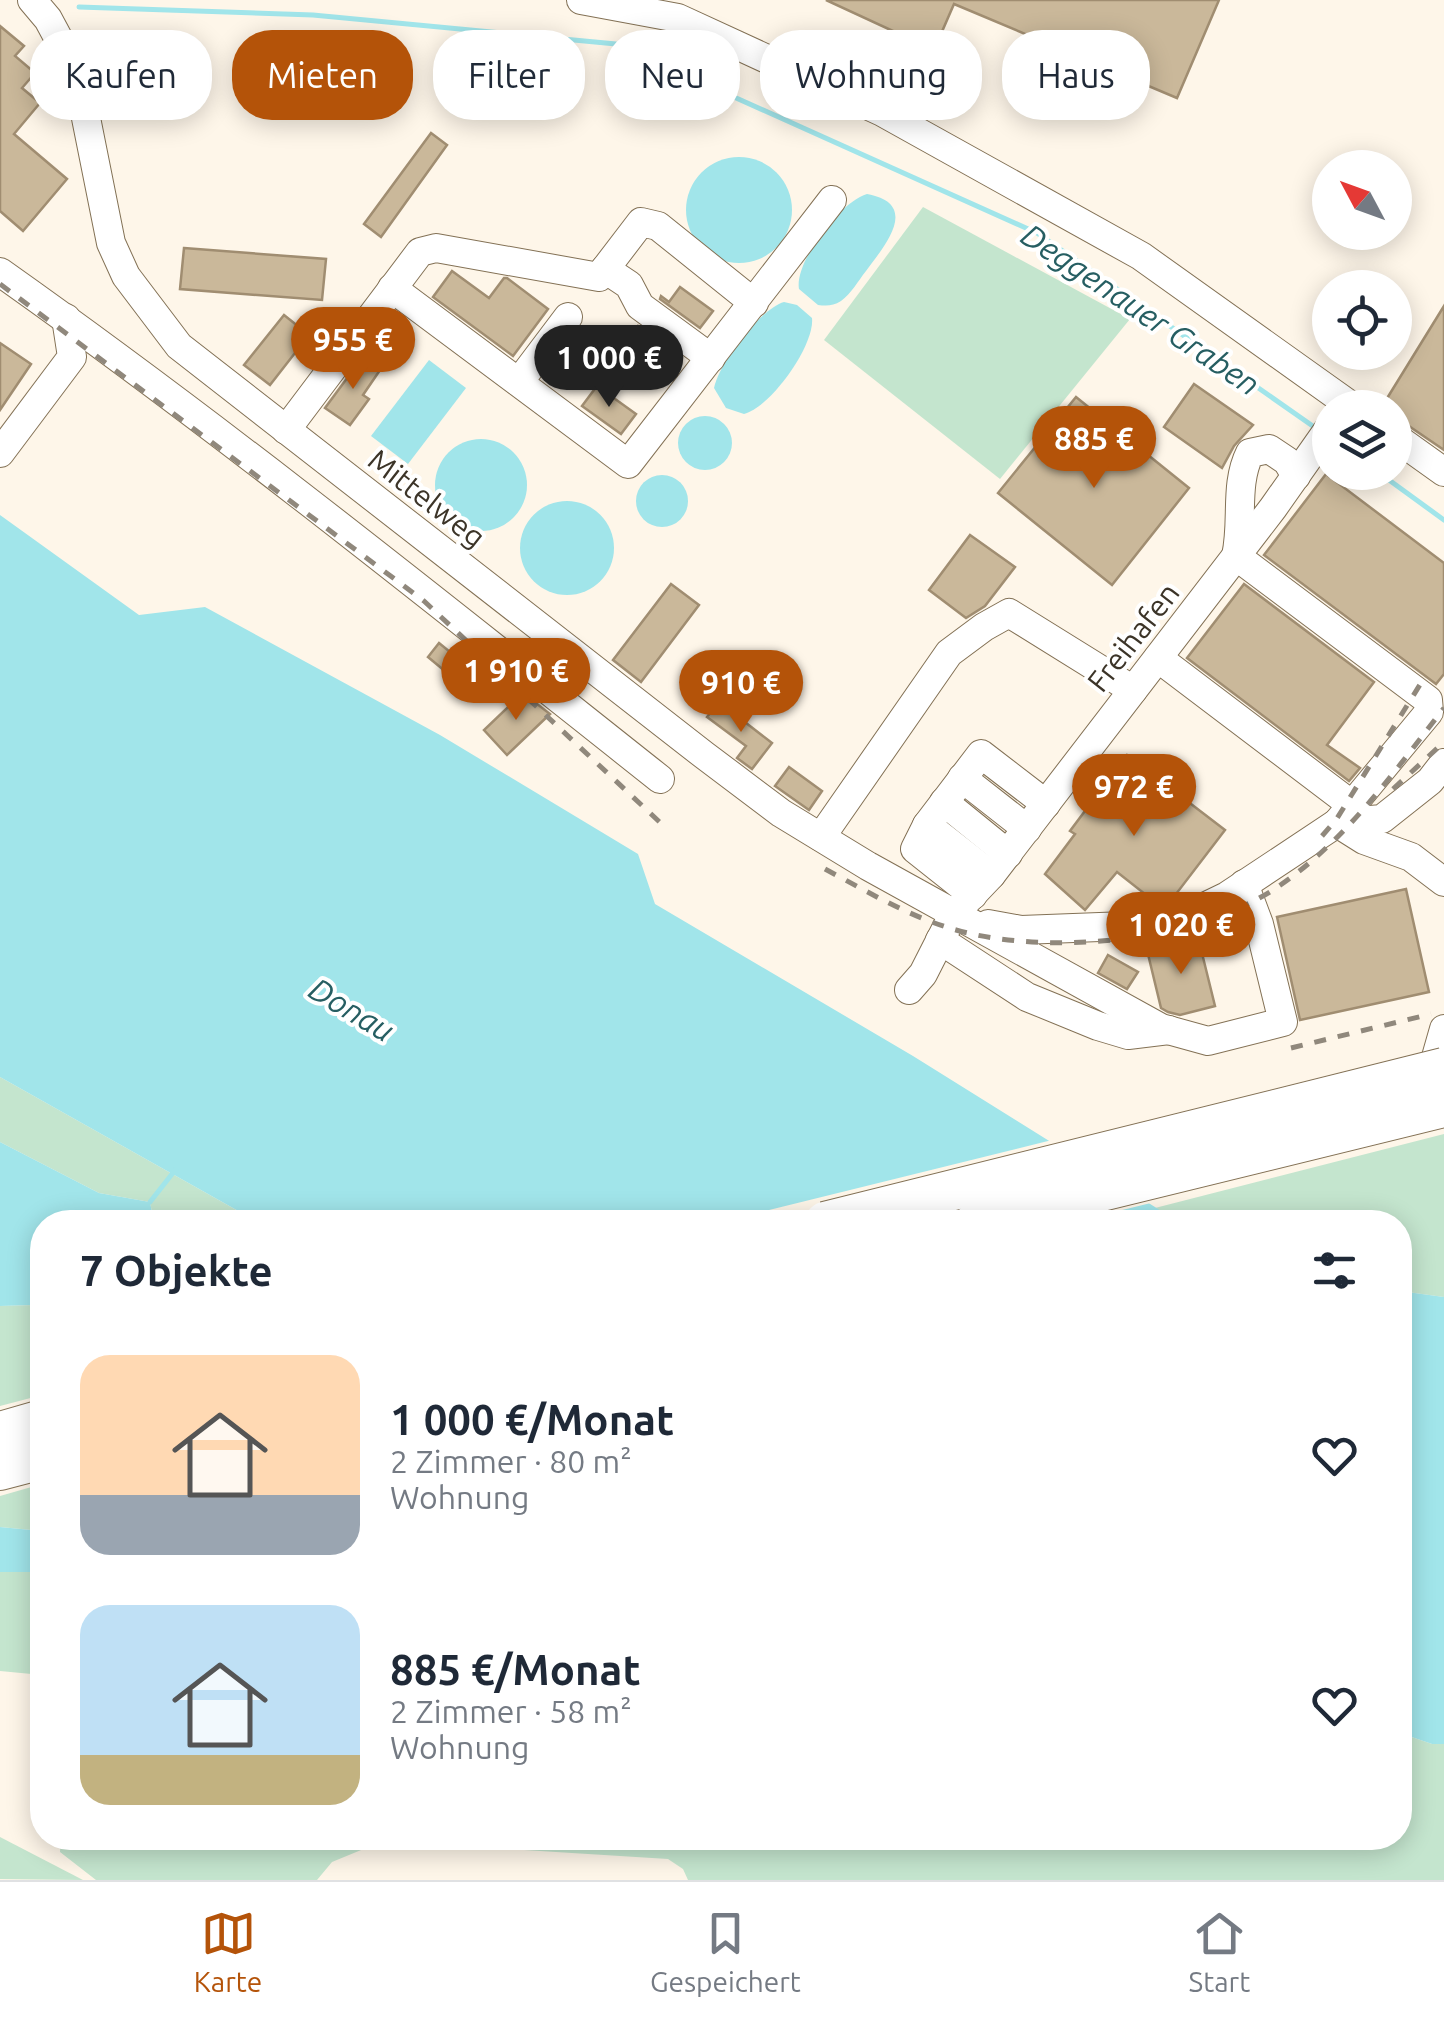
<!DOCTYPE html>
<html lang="de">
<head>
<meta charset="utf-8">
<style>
  :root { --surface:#fff; --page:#f6f6f7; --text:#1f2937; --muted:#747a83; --line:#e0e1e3; --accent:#b45309 }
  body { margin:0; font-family:Ubuntu,sans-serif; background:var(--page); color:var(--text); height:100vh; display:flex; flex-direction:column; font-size:38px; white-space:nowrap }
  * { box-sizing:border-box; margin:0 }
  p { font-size:32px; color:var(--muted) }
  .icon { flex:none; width:55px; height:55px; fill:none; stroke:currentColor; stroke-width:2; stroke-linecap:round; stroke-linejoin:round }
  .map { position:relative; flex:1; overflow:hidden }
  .sheet { position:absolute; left:30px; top:1210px; width:1382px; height:640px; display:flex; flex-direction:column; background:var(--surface); border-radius:40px; box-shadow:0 5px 25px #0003 }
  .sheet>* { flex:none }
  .hud { position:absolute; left:30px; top:30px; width:1385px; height:90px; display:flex; gap:20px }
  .needle { width:65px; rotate:311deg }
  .fabs { position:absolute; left:1312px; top:150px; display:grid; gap:20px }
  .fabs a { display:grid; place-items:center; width:100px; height:100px; border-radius:50%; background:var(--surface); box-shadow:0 5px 25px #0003; font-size:50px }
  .price { position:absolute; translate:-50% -85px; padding:0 22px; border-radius:35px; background:var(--accent); color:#fff; font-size:32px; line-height:65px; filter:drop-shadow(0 2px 5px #0008) }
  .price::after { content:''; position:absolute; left:50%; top:60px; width:30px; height:22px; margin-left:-15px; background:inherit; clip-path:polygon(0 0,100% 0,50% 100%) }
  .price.selected { background:#222; color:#fff }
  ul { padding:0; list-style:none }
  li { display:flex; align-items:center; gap:30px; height:250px; padding:0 50px }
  li span { display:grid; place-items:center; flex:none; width:280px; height:200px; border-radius:30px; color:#555 }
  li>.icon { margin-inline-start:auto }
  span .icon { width:120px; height:120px; fill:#fffc; stroke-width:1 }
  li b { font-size:42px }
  h2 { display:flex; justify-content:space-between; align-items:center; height:120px; padding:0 50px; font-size:42px }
  .pill { padding:0 35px; border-radius:40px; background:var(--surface); box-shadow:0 5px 25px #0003; font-size:35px; line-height:90px }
  .pill.selected { background:var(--accent); color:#fff }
  .tab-bar { display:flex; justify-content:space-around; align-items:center; height:140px; border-top:2px solid var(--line); background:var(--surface); font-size:28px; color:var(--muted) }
  .tab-bar a { display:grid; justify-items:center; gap:5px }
  .tab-bar .selected { color:var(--accent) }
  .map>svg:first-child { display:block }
</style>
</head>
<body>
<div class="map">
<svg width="1444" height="1880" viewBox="0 0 1444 1880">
  <rect width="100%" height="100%" fill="#fef6e9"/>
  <!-- green -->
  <g fill="#c4e5ce">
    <path d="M923,207L1130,319L1000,479L824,340Z"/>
    <path d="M0,1077L258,1222H154L150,1202L99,1193L0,1142Z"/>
    <path d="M1444,1134V1297L1400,1291V1222H1179L1155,1208Z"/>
    <path d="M42,1299V1395L0,1406V1306L35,1305Z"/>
    <path d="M42,1484V1531L0,1527V1496Z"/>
    <path d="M0,1572H42V1675L0,1671Z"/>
    <path d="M1400,1733L1432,1744H1444V1880H688L683,1869L668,1859L383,1841L332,1862L317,1880H96L60,1852L61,1838H1400Z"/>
    <path d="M0,1837L83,1880L0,1879Z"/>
  </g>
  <!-- water -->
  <g fill="#a1e5ea">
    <circle cx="739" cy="210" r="53"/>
    <path d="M867,194C921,204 885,245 866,271C858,281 851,294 841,301C833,306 827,306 818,305L799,289C794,262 841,201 867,194Z"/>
    <path d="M784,302L797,305L812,318C815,345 771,407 744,414L726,408L714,388C719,363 760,309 784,302Z"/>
    <path d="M429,360L466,388L408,464L371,436Z"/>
    <circle cx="705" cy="443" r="27"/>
    <circle cx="481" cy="485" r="46"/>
    <circle cx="662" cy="501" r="26"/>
    <circle cx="567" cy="548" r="47"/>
    <path d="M0,515L139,615L205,607L440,735L638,854L655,904L913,1056L1179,1222H258L0,1077Z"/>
    <path d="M0,1142L99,1193L150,1202L154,1222H42V1299L35,1305L0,1306Z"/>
    <path d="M1400,1291L1444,1297V1744H1432L1400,1733Z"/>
    <path d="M0,1527L42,1531V1572H0Z"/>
  </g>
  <!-- pier -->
  <path fill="#fef6e9" d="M1052,1140L1155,1202L1073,1222H721Z"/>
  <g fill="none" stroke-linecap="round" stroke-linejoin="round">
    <!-- stream -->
    <g stroke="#a1e5ea" stroke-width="5">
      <path d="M79,7L313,15L616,44L1037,233L1317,429"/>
      <path d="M1378,472L1444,520"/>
      <path d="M150,1202L176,1169"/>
    </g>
  </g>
  <!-- building -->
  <g fill="#cab89a" stroke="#a08d71" stroke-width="2.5">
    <path d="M826,0H1219L1177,98L954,4L934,50Z"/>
    <path d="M0,26L24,46L15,56L35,73L22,88L40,103L14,134L67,179L23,231L0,211Z"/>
    <path d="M137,42L180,45L177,85L134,83Z"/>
    <path d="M431,133L447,145L381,237L364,224Z"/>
    <path d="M184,248L326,259L322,300L180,289Z"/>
    <path d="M452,271L489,298L504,278H507L548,309L513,356L433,297Z"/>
    <path d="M680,287L713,311L700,328L660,299L661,296L669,302Z"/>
    <path d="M1444,306V450L1403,422L1386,400Z"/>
    <path d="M284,315L309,335L270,385L244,365Z"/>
    <path d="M638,326L652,336L639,353L626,342Z"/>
    <path d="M0,343L31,364L0,410Z"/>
    <path d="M362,358L380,370L363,395L369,399L350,425L325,408Z"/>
    <path d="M1194,384L1253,425L1234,446L1222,468L1164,427Z"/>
    <path d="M597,386L636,414L621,434L582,406Z"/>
    <path d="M1076,397L1189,488L1112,585L998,493Z"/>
    <path d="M1326,474L1444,563V674L1436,684L1264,555Z"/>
    <path d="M970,535L1015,567L985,606L966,618L929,590Z"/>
    <path d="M671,584L699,605L641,682L613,660Z"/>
    <path d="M1244,584L1374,682L1327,745L1360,768L1349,781L1187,658Z"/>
    <path d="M439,643L450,652L455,649L473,663L458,682L428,657Z"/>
    <path d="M523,693L550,714L507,755L484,730Z"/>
    <path d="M719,702L772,743L752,769L737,758L746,746L707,717Z"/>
    <path d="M1127,755L1225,830L1173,898L1155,902L1117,872L1085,910L1045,874L1075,834L1070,831Z"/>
    <path d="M789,767L822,791L809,810L775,786Z"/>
    <path d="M1406,889L1429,992L1300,1020L1277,917Z"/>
    <path d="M1198,937L1215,1006L1180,1015L1168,1012L1161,1008L1147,950Z"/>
    <path d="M1108,955L1138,972L1127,989L1098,973Z"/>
  </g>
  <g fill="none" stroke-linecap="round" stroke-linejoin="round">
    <defs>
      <g id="minor">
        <path d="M32,0L48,19L77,73L111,243L126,276L179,346L704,755L781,813L868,866L1161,1028L1208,1041L1283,1022L1259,924L1244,884"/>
        <path d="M581,0L678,18L882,112L1141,256L1354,408"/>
        <path d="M605,269L629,285L640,306L711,358"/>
        <path d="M0,272C226,432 443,607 660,779"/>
        <path d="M392,288L628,464L832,200"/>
        <path d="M519,382L568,317"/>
        <path d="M286,430L420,252L436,248L599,277L641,222L658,226L754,303"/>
        <path d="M1395,437L1444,472"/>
        <path d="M0,453L72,357L66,318"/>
        <path d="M1158,658L1352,805"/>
        <path d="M962,778L1027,829"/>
        <path d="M944,802L1008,854"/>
        <path d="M1337,823L1382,819L1430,781L1444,763"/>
        <path d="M1337,823L1364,840L1411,857L1444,882"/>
        <path d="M927,825L991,875"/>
        <path d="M821,837L949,653L984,627L1009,613L1133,690"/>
        <path d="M973,895L915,849L927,825L981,754L1046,804"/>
        <path d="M988,924L1021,930L1126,926L1196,911L1227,896L1337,823L1429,712L1428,700L1236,556C1244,521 1234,485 1250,453L1269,449L1287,461L1296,476"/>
        <path d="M940,940L1027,997L1098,1026L1128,1035L1169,1030"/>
        <path d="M909,990L923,974L953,915L991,875L1273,508L1330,427"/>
        <path d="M1428,1085L1444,1029"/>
      </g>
      <g id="highway">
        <path d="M0,1432L42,1420"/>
        <path d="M0,1470L42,1459"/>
      </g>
    </defs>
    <!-- minor casing -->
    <use href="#minor" stroke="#837155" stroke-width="30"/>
    <!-- highway casing -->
    <use href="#highway" stroke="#837155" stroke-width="42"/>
    <!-- minor -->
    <use href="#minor" stroke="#fff" stroke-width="28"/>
    <!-- highway -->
    <use href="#highway" stroke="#fff" stroke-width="40"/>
    <!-- rail -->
    <g stroke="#90887c" stroke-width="5" stroke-dasharray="12 12" stroke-linecap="butt">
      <path d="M0,284L424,601L666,828"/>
      <path d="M1393,789L1444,742"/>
      <path d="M1322,836L1336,820L1421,683"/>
      <path d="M825,869C868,892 910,917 956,930C1048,956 1191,942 1273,890C1344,844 1393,773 1444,708"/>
      <path d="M1291,1048L1431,1014"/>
    </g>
    <defs>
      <g id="highway-bridge">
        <path d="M825,1222L1444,1068"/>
        <path d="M975,1222L1444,1107"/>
      </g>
    </defs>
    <!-- highway-bridge casing -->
    <use href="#highway-bridge" stroke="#837155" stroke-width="42" stroke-linecap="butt"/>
    <!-- highway-bridge -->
    <use href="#highway-bridge" stroke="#fff" stroke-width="40"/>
  </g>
  <g text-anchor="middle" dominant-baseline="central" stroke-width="8" stroke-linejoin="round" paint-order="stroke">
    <!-- street labels -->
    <g font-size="30" fill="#3c3428" stroke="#fff">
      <text transform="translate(427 498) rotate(38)">Mittelweg</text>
      <text transform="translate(1133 637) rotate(-52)">Freihafen</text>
    </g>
    <!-- water labels -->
    <g font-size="32" font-style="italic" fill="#265e62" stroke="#fff">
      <text transform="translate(1141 309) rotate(34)">Deggenauer Graben</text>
      <text transform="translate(352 1009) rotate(31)">Donau</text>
    </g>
  </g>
</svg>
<div class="fabs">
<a><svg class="needle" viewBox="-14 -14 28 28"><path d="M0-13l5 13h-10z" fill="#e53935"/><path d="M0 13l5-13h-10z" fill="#747a83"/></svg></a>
<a><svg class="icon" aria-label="locate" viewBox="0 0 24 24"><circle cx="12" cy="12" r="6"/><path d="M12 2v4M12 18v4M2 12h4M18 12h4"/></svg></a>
<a><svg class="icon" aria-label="layers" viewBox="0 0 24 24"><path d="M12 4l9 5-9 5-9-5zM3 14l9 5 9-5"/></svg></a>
</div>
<b class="price" style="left:353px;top:392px">955 €</b>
<b class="price selected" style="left:609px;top:410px">1 000 €</b>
<b class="price" style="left:1094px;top:491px">885 €</b>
<b class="price" style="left:516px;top:723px">1 910 €</b>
<b class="price" style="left:741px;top:735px">910 €</b>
<b class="price" style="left:1134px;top:839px">972 €</b>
<b class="price" style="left:1181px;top:977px">1 020 €</b>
<div class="hud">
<a class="pill">Kaufen</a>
<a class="pill selected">Mieten</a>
<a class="pill">Filter</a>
<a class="pill">Neu</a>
<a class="pill">Wohnung</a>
<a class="pill">Haus</a>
</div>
<section class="sheet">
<h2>7 Objekte<svg class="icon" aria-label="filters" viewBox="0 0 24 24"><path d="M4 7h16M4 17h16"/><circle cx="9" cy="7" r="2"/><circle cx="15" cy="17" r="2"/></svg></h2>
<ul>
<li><span style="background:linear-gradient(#ffd9b3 70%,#9aa5b1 0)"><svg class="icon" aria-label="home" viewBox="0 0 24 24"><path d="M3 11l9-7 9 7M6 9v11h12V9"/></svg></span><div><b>1 000 €/Monat</b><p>2 Zimmer · 80 m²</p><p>Wohnung</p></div><svg class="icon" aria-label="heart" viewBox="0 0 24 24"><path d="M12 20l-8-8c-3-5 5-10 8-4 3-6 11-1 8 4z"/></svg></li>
<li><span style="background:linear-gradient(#bfe0f5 75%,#c2b280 0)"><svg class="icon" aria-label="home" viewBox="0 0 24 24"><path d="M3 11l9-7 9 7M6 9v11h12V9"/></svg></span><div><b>885 €/Monat</b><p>2 Zimmer · 58 m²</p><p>Wohnung</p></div><svg class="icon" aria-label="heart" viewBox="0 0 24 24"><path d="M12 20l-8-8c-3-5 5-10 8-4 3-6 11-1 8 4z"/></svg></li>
</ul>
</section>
</div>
<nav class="tab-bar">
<a class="selected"><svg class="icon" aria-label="map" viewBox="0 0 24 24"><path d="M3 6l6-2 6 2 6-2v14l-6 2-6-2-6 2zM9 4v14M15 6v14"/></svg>Karte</a>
<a><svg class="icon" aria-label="saved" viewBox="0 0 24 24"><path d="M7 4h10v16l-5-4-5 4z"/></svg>Gespeichert</a>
<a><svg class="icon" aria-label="home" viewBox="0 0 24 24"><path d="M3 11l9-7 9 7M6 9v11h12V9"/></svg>Start</a>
</nav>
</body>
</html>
